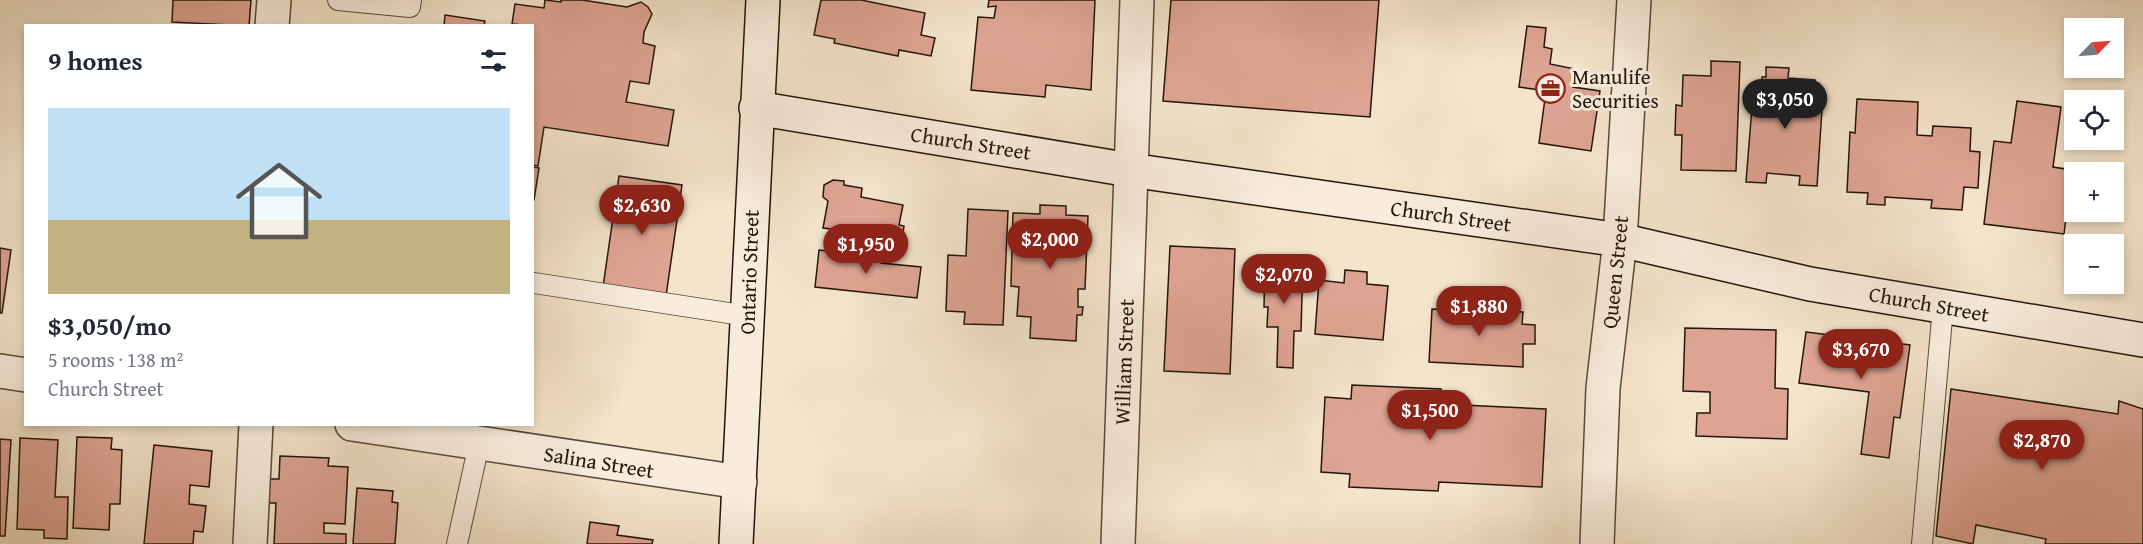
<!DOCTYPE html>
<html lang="en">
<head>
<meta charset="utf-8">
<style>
  :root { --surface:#fff; --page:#f2f2f3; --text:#1f2937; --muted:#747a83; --line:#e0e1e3; --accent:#8f2418 }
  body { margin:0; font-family:"Gentium Book Plus",serif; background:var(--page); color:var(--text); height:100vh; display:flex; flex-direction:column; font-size:22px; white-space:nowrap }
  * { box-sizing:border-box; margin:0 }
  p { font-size:20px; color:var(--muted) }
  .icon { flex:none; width:33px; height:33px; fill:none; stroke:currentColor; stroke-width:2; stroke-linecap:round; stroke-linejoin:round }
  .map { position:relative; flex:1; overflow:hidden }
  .drawer { position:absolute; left:24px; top:24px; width:510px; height:402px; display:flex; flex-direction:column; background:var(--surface); border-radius:0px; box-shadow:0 3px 9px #0003 }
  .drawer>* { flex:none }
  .needle { width:39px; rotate:65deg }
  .tools { position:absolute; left:2064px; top:18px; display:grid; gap:12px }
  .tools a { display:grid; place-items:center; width:60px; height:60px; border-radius:0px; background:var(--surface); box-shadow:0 3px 9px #0003; font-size:30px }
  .price { position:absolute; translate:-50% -51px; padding:0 14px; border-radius:21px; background:var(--accent); color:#fff; font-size:20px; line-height:39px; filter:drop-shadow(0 2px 3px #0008) }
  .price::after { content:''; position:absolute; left:50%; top:36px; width:18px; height:14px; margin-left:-9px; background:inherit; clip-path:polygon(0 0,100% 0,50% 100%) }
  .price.selected { background:#222; color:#fff }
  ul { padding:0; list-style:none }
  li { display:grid; align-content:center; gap:12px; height:318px; padding:0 24px }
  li+li { border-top:2px solid var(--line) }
  li span { display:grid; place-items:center; height:186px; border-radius:0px; color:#555 }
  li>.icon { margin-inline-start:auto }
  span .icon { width:108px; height:108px; fill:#fffc; stroke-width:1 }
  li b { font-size:26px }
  h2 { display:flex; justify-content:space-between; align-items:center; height:72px; padding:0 24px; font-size:26px }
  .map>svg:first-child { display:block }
</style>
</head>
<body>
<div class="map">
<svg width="2143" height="544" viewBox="0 0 2143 544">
  <rect width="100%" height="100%" fill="#f4e4cb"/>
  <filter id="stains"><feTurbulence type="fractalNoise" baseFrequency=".00333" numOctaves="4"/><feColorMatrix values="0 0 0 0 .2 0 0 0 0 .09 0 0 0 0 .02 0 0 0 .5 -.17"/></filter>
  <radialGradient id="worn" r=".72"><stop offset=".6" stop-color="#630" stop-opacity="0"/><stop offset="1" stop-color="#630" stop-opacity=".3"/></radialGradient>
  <!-- building -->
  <g fill="#dea493" stroke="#231508" stroke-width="1.5">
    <path d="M173,0H251L249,26L172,22Z"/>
    <path d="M545,0L561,2V0H582L627,7L641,2L648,7L652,14L644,32L643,43L655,46L649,84L630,81L626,102L674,110L668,146L544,127L538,166L532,165V26L512,24L515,4L544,8Z"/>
    <path d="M821,0H861L925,13L921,35L935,38L931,56L899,50L898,56L834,43L835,39L814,35Z"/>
    <path d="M989,0H1095L1091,90L1046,85L1045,97L971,90L978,17L994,18L996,6L988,7Z"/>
    <path d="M1171,0H1379L1370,117L1163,101Z"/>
    <path d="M445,15L485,21L484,26H444Z"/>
    <path d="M1527,26L1546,28L1544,47L1552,49L1550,64L1575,69L1573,87L1600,91L1591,151L1539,143L1546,91L1519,87Z"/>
    <path d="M1711,61L1740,62L1736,171L1681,170L1682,135H1675L1676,105L1682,106L1683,75L1711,76Z"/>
    <path d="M1766,67L1789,68L1788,78L1815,80L1814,108L1822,109L1817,186L1799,185L1800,176L1767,173L1766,183L1746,182L1752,107L1760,108L1762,77H1766Z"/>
    <path d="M1857,99L1918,102L1917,135L1932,136L1933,126L1971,128L1970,151L1980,152L1978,188L1964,187L1962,210L1931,208L1932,200L1885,197V205L1867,204L1868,193L1847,192L1850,132L1855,133Z"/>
    <path d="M2017,101L2061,107L2053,167L2072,170L2064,234L1984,224L1994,141L2011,143Z"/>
    <path d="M532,167L539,168L534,200H532Z"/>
    <path d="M619,176L682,185L666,296L603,287Z"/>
    <path d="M833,180L844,181V185L862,188L861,197L903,205L899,225L904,226L900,253L828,240L831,229L823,228L828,201L823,197L824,185Z"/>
    <path d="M1040,205L1066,206V215L1088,216L1085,289H1078V307H1083L1082,315H1077L1076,341L1030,338L1031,317L1017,316L1019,287L1011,286L1013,213L1040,214Z"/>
    <path d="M968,209L1008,211L1003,325L964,324L965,312L946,311L948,255L966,256Z"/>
    <path d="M1170,246L1235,249L1230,374L1164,371Z"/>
    <path d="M0,248L11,250L2,313H0Z"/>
    <path d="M819,250L881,257V263L921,267L917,298L815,287Z"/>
    <path d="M1265,260L1303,261L1301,331H1294L1293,368L1277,367L1278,327H1267L1268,307H1264Z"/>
    <path d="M1345,270L1367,272V284L1388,286L1383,340L1315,334L1319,280L1344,283Z"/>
    <path d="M1456,305L1461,310L1523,312L1522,324L1535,325V344H1523V367L1429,362L1432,309L1450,310Z"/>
    <path d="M1685,328L1776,330L1775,388L1788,389L1787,439L1696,436L1697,413H1710V392L1683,391Z"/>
    <path d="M1806,332L1910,345L1900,418L1894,417L1889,458L1861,454L1869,392L1799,383Z"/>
    <path d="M1352,385L1441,389V404L1546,409L1542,487L1439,482L1438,491L1349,487L1350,474L1321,472L1325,397L1351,399Z"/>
    <path d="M1951,389L2118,414L2119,401L2143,409V544H2045L2046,539L1976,525L1973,544L1936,536Z"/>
    <path d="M77,437L112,438L111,449L122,450L120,504H110L109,530L73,528Z"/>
    <path d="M20,438L58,440L55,497H68L67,539L44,538V530L17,529Z"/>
    <path d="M0,439L11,440L5,536H0Z"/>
    <path d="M154,445L212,451L209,487L190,485L189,504L206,506L203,532L194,531L193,544H144Z"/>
    <path d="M280,456L329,458L328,466L348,467L345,524L324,523V533L346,534V544H274L276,503H268L269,479H279Z"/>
    <path d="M357,488L393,491L392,502L398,503L395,544H353Z"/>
    <path d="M590,522L619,526L617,535L653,540L652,544H587Z"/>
  </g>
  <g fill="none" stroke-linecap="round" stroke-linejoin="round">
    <defs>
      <g id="lane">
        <path d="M338,0L410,7L411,0"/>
        <path d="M534,283L748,316"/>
        <path d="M457,544L479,444"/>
        <path d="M1922,544L1943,307"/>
      </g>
      <g id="street">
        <path d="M272,26L274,0"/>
        <path d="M0,371L26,375"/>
        <path d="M352,424L740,482"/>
        <path d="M250,544L256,424"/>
        <path d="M1118,544L1137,0"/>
        <path d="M1597,544L1603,388L1620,240L1634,0"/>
      </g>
      <g id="secondary">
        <path d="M756,108L1130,170L1620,240L1810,284L2143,340"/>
        <path d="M736,544L763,0"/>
      </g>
    </defs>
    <!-- lane casing -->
    <use href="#lane" stroke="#574939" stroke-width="22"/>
    <!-- street casing -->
    <use href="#street" stroke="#574939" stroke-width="36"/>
    <!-- secondary casing -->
    <use href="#secondary" stroke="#231508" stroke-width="36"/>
    <!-- lane -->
    <use href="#lane" stroke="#f8eddd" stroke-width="20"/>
    <!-- street -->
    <use href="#street" stroke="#f8eddd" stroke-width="33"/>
    <!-- secondary -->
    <use href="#secondary" stroke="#f8eddd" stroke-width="33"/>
  </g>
  <!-- icons -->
  <defs>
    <symbol id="office-ring" viewBox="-11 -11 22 22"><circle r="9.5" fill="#f8eddd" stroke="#8f2418" stroke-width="1.5"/><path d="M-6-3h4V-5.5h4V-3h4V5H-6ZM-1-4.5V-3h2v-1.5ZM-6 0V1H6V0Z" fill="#8f2418"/></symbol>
  </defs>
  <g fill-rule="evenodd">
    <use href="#office-ring" x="1534" y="72" width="33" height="33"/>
  </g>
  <g text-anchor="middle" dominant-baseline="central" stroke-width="6" stroke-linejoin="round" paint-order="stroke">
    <!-- poi labels -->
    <g font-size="21" fill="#231508" stroke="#f8eddd" text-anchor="start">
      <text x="1572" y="76">Manulife<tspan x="1572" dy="24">Securities</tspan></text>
    </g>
    <!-- street labels -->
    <g font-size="21" fill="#231508" stroke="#f8eddd">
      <text transform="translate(971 143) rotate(9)">Church Street</text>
      <text transform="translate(1451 216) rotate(8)">Church Street</text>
      <text transform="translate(749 272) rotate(-88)">Ontario Street</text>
      <text transform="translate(1615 272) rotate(-84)">Queen Street</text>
      <text transform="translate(1929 304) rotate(10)">Church Street</text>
      <text transform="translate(1124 362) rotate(-88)">William Street</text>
      <text transform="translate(599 462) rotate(9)">Salina Street</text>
    </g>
  </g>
  <rect width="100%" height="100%" filter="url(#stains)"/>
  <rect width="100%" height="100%" fill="url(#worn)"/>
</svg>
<div class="tools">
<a><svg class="needle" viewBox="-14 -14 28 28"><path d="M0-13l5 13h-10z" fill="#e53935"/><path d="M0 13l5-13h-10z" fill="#747a83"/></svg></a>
<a><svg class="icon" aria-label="locate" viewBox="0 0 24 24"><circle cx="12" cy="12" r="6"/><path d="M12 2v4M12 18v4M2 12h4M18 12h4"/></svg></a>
<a>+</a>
<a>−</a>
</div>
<b class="price selected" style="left:1785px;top:130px">$3,050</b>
<b class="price" style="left:642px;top:236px">$2,630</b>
<b class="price" style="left:1050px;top:270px">$2,000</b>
<b class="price" style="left:866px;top:275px">$1,950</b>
<b class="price" style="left:1284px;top:305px">$2,070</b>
<b class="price" style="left:1479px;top:337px">$1,880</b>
<b class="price" style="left:1861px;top:380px">$3,670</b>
<b class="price" style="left:1430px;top:441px">$1,500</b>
<b class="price" style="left:2042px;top:471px">$2,870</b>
<section class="drawer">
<h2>9 homes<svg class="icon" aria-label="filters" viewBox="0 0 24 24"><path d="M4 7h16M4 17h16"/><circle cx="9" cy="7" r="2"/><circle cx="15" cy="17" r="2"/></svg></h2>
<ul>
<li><span style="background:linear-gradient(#bfe0f5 60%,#c2b280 0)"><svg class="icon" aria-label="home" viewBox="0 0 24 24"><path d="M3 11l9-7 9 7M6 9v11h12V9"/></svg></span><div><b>$3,050/mo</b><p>5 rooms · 138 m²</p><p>Church Street</p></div></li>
</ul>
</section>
</div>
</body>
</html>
